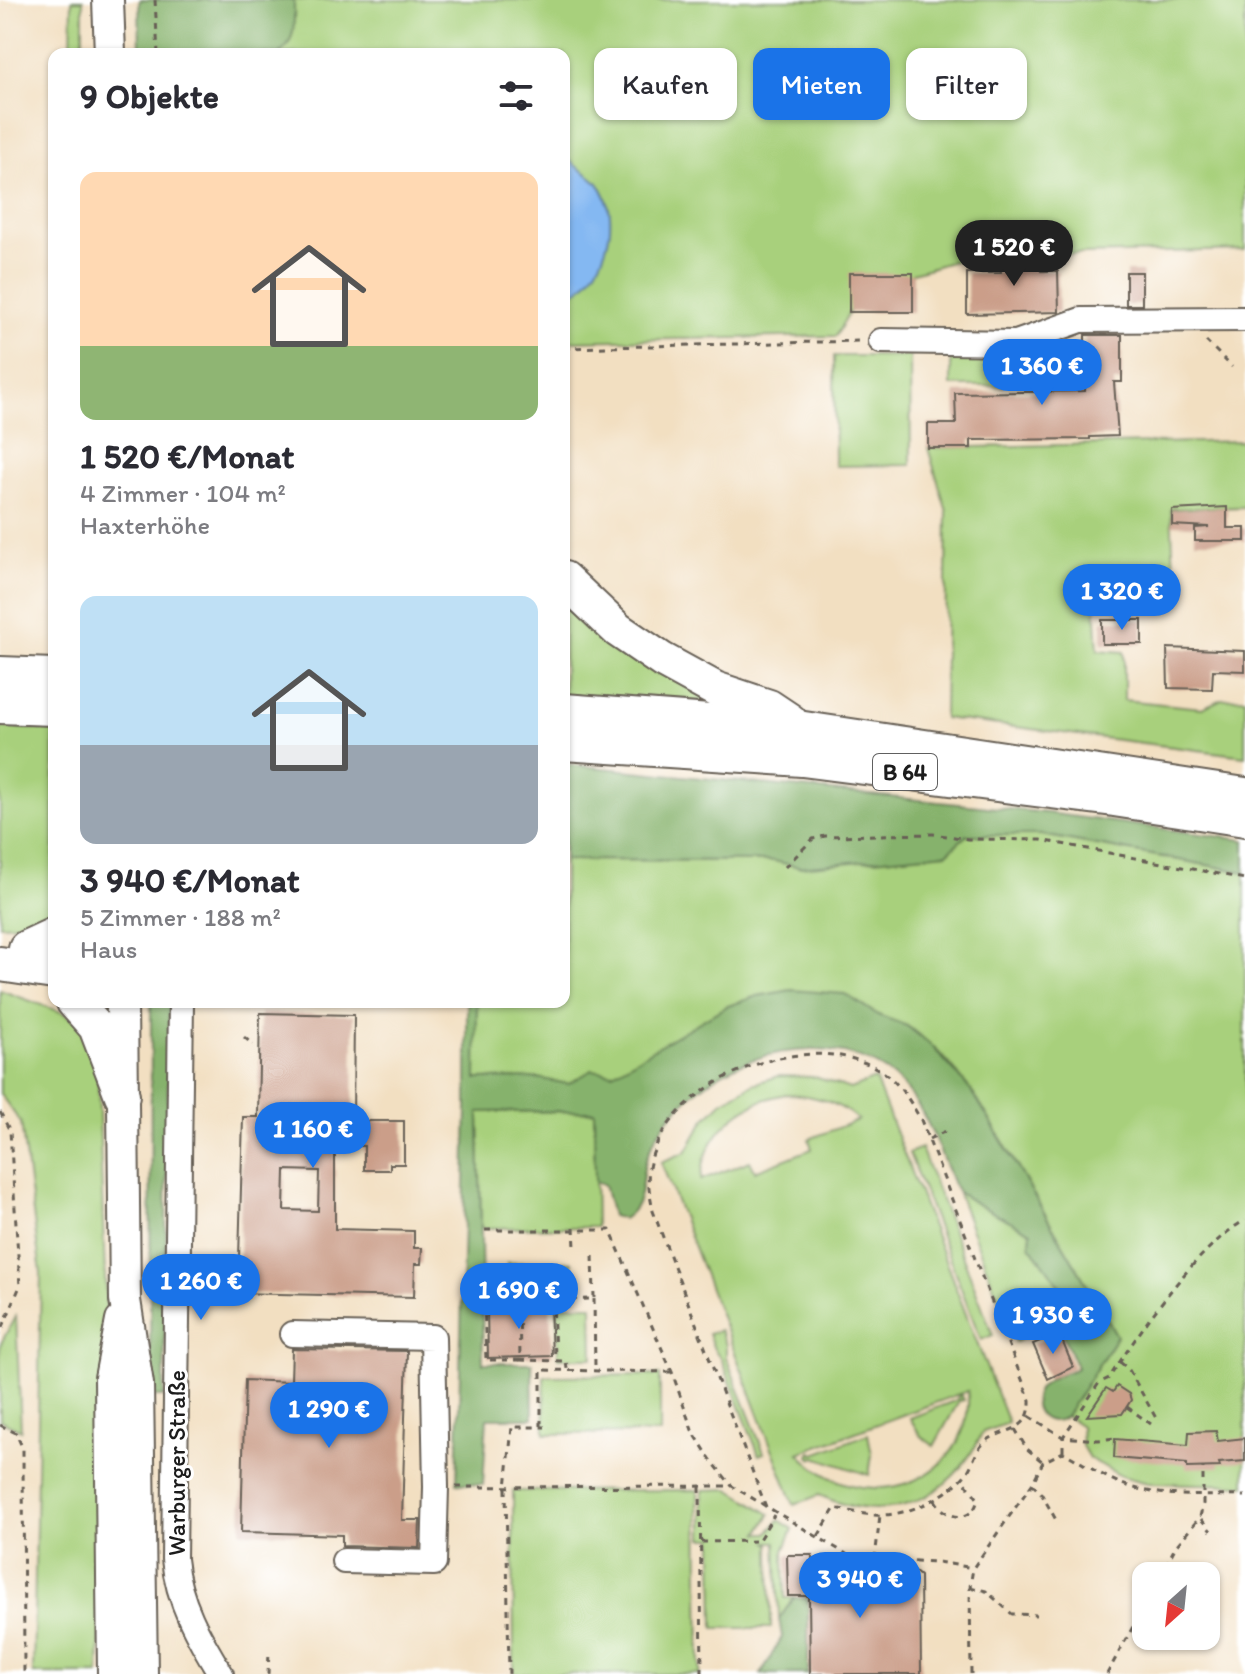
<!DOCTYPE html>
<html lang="de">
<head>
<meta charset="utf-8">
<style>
  :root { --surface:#fff; --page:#f2f2f3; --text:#2b2b33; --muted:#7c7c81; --accent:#1a73e8 }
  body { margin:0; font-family:Itim,sans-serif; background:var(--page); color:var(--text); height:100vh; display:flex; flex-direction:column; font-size:30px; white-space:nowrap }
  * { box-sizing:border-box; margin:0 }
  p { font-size:26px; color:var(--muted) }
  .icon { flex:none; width:44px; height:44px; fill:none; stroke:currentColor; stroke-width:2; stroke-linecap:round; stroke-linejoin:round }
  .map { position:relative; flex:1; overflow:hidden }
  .details { position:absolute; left:48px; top:48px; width:522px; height:960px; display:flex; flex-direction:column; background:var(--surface); border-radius:16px; box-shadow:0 2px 6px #0004 }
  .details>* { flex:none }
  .hud { position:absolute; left:594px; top:48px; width:530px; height:72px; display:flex; gap:16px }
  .needle { width:52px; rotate:207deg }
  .buttons { position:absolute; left:1132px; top:1562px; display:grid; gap:16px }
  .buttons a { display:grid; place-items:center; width:88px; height:88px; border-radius:16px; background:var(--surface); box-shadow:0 2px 6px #0004; font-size:40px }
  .price { position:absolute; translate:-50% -68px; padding:0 18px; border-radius:28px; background:var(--accent); color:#fff; font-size:26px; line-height:52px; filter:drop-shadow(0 2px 4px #0008) }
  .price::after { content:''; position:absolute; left:50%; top:48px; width:24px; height:18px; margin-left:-12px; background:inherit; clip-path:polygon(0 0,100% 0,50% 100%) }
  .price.current { background:#222; color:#fff }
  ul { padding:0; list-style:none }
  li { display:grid; align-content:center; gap:16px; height:424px; padding:0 32px }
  li span { display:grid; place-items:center; height:248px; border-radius:16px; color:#555 }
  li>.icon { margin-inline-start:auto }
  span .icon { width:144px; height:144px; fill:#fffc; stroke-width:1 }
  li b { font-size:34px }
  h2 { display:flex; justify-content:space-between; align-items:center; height:96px; padding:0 32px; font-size:34px }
  .chip { padding:0 28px; border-radius:16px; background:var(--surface); box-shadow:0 2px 6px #0004; font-size:28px; line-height:72px }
  .chip.current { background:var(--accent); color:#fff }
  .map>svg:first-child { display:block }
</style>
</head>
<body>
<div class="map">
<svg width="1245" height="1674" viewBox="0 0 1245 1674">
  <rect width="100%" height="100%" fill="#fff"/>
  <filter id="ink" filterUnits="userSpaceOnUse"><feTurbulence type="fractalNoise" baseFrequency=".0125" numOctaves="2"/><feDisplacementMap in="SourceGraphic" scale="16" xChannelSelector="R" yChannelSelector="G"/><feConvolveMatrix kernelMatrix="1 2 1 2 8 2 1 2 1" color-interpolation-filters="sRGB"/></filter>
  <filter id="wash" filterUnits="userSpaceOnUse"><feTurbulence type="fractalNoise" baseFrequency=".006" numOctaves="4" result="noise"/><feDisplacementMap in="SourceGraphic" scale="32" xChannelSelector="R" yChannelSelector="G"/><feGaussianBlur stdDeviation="1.8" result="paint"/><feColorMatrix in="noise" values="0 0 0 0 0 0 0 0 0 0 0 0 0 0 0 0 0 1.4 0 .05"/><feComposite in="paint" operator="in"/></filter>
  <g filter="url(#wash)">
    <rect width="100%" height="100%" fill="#f2dfc1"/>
    <!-- green -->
    <g fill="#a8d07c" stroke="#62764c" stroke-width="2" fill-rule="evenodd">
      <path d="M72,0H83V54H71Z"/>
      <path d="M177,0H1245V250L967,257L913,273L849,312L836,336L564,341V54H176Z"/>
      <rect x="951" y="351" width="53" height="35"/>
      <path d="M834,356H910L911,465L835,466Z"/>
      <path d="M1245,441V507L1171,509L1174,570L1093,571L1098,650L1124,652V700L1202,708L1222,699L1245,698V756L944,718L947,512L928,448Z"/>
      <path d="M564,595L757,719L564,702Z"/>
      <path d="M0,727L54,730V917L51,923L0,925Z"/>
      <path d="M967,835H1042L1245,872V1485L1148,1483L1121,1476L1089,1458L1082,1446L1081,1426L1066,1416L1117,1336C1088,1286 1059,1237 1029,1187C996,1130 964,1064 907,1026L467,1108V1002H564V860L774,861Z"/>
      <path d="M0,990L61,1012L89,1026L97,1055L108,1361L99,1674H33L41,1273L21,1123L0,1094Z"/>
      <path d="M778,1076L815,1077L850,1089L875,1079L1008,1423L983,1432C950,1500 890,1528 819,1495L794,1505L661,1162L686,1152L705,1119L722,1102L753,1084ZM786,1094C813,1095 838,1101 858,1120L809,1139L812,1149L755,1171L750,1161L701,1180C704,1133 742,1102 786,1094ZM968,1391C974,1486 858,1520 799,1453L959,1394L957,1400L910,1418L920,1435L934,1446L959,1401L964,1400L960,1394Z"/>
      <path d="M594,1111L596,1227L481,1228L479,1112Z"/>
      <path d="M921,1148L993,1335L981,1340L909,1153Z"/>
      <path d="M957,1191L1031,1232L1030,1245C1052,1275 1068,1286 1058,1324L1015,1342Z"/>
      <path d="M572,1262V1293L508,1294L507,1263Z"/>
      <path d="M557,1305H592L593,1358H558Z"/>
      <path d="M16,1315L21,1430L0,1420V1345Z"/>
      <path d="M720,1330L726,1345V1357L764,1453L759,1455L721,1358L714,1349L708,1334Z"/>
      <path d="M660,1375V1433L545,1434L544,1376Z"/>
      <path d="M868,1434L872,1455L869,1475L815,1457L812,1459L809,1456L811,1452L815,1454Z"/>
      <path d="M730,1489L770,1514L759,1533H768L779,1520L793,1529L784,1551L785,1598H794L779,1619L776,1542H768L770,1544L771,1628H714L713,1538H703V1490Z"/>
      <path d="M698,1490L700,1674H514L513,1491Z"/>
    </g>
    <!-- forest -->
    <g fill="#86b26c" stroke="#516744" stroke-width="2">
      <path d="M139,0H290L294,1C294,20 297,44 278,54H140Z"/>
      <path d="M564,764L1048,813L1245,840V872L1042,835H967L947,853L799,867L774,861L564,860Z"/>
      <path d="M791,990L845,994L878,1015L907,1026L931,1045L970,1089L983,1109L1117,1336L1066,1416C1044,1433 1023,1403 1042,1385C1051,1376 1066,1373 1077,1368L1058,1324L1063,1305L1060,1286L1030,1245L1031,1232C1017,1224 965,1200 957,1191C952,1186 950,1175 947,1169C937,1144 928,1119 913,1098C866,1030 758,1041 700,1088C677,1106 655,1131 646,1160C639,1182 646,1204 623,1219L612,1216L604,1185L595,1182L594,1111L479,1112L483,1363H532L533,1418H487L483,1485L457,1483L467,1108V1002H477L476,1079L538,1078L568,1084L592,1070L613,1073L725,1007L757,996Z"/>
      <path d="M151,1002H169L164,1397H150Z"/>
      <path d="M794,1598H808V1674H761L782,1637L779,1619Z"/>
    </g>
    <!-- water -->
    <path fill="#84b8f2" stroke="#506a87" stroke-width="2" d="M564,154C573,168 587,171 597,182C626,216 604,282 564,298Z"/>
    <g id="blocks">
      <!-- building -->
      <g fill="#cb9e89" fill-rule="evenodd">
        <path d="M1001,256H1041V271H1058L1059,312L967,314V273H1001Z"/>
        <rect x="1126" y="272" width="16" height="33"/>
        <rect x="849" y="273" width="64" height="39"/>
        <path d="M1085,335H1122V382H1114L1118,436L1090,437V439L971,440V448H928V424H956L955,393L1085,391Z"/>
        <path d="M1227,507V528H1245V541H1195V528L1209,527L1172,525V510Z"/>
        <rect x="1102" y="620" width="40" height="24"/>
        <path d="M1167,648L1245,651V671L1213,670L1212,689L1168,688Z"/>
        <path d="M260,1013L354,1015L353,1121H404V1164H390V1170H364V1146L335,1145V1229L414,1231V1248H422L421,1264H415L414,1297L238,1293L243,1117H258ZM285,1170L319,1171L318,1211L284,1210Z"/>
        <path d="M550,1304L552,1356L488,1358L487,1305Z"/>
        <path d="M1059,1333L1073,1367L1048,1379L1033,1344Z"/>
        <path d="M292,1349L407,1351L402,1520H420L419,1548L342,1546V1535L241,1532L245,1380L291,1382Z"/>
        <path d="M1117,1386L1129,1394L1131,1400L1122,1414L1087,1416L1106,1388L1113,1392Z"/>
        <path d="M1216,1431L1218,1441L1245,1438V1461L1219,1463L1220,1467L1187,1468V1464L1114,1458L1115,1439L1188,1445L1189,1432Z"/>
        <path d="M787,1555H812V1571L852,1570V1583H886V1571H914L920,1576L921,1674H810L809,1596H788Z"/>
      </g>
    </g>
  </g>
  <g filter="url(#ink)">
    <use href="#blocks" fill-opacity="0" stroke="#676056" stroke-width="2"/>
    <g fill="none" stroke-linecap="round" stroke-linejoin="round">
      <defs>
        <g id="minor">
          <path d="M881,341L1016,343L1081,320L1245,319"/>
          <path d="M181,1002L174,1559C178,1602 199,1638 221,1674"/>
          <path d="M292,1334L433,1337L436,1487L434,1563L344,1561"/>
        </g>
        <g id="major">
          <path d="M108,0L110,54"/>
          <path d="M122,1002L125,1300L138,1384L142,1674"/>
          <path d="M113,1674L110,1378L121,1321"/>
        </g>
        <g id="highway">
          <path d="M564,579L618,630L662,660L715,689L769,707L790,721"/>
          <path d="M0,674L54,676"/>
          <path d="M0,706L54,708"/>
          <path d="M564,711L804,729L1245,795"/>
          <path d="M564,743L802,759L1114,799L1245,819"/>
          <path d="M26,948L54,935"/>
          <path d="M0,964L54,972"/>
          <path d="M74,1002L96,1027L122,1095"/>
        </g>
      </defs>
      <!-- minor casing -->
      <use href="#minor" stroke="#676056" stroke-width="28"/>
      <!-- major casing -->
      <use href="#major" stroke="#676056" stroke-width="34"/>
      <!-- highway casing -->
      <use href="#highway" stroke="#676056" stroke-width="38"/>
      <!-- path -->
      <g stroke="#676056" stroke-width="3" stroke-dasharray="6 6" stroke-linecap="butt">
        <path d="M155,0L158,54"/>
        <path d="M1206,341L1232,367"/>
        <path d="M564,348L861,341"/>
        <path d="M785,867L813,839L825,836L933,834L968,839L1041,840L1245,879"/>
        <path d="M244,1037L253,1045"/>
        <path d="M0,1112L10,1131L20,1286L0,1334"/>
        <path d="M929,1139L946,1131L945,1129"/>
        <path d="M574,1227L575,1248"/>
        <path d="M485,1230H610L672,1372L692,1430L711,1460L732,1486L853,1558L938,1562L973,1568"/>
        <path d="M553,1299L555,1359"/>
        <path d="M594,1299L595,1367"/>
        <path d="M519,1300L520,1360L566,1361L567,1369"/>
        <path d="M520,1360H486L484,1301L594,1299L593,1253"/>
        <path d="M1120,1362L1129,1370L1157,1420"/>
        <path d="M1127,1407L1151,1424"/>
        <path d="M1029,1416L1063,1437L1098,1440L1115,1438"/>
        <path d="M0,1425L16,1433L23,1449L24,1674"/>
        <path d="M541,1426V1370L672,1372"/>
        <path d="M1015,1429L1027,1449L1043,1462"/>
        <path d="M1063,1451V1437L1099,1383L1109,1378C1143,1327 1193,1251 1245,1220"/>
        <path d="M1032,1484L1041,1493L1056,1520"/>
        <path d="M456,1487L732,1486"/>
        <path d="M700,1487L702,1674"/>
        <path d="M935,1500C946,1520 973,1524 978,1499L962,1478"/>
        <path d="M766,1507L653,1211C650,1195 646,1179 650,1163C671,1079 804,1027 878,1069C898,1080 910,1101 921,1120L1030,1400C1031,1435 1001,1427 984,1443C975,1451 973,1466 965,1475C946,1497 913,1513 884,1515C868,1516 851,1511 835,1508L817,1538"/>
        <path d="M1201,1519L1211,1531"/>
        <path d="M701,1542L758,1541L774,1515"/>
        <path d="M875,1559L880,1515"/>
        <path d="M1160,1576L1176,1546L1200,1517L1203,1504V1468"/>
        <path d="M970,1587L986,1591L1012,1614L1036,1615"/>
        <path d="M268,1674L269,1651"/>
        <path d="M509,1674L506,1488L512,1427H545"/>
        <path d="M971,1674L970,1587L973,1568L1032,1484L1043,1462L1063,1452C1085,1464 1107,1480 1131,1487C1166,1498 1209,1495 1245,1496"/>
        <path d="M1107,1674L1146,1603"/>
      </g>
      <!-- minor -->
      <use href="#minor" stroke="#fff" stroke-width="24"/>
      <!-- major -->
      <use href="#major" stroke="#fff" stroke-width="30"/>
      <!-- highway -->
      <use href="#highway" stroke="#fff" stroke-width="34"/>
    </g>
  </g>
  <g text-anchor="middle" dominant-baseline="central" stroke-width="6" stroke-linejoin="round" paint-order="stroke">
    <!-- shield labels -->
    <rect fill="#fff" stroke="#606060" stroke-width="2" x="873" y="754" width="64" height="36" rx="6"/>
    <g font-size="22" font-weight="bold" fill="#1c1c1c">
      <text x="905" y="772">B 64</text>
    </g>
    <!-- street labels -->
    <g font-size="24" fill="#1c1c1c" stroke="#fff">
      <text transform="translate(176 1463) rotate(-90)">Warburger Straße</text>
    </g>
  </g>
</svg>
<div class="buttons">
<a><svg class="needle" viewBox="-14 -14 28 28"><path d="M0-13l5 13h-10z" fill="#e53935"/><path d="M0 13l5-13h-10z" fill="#7c7c81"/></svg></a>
</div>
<b class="price current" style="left:1014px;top:288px">1 520 €</b>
<b class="price" style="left:1042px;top:407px">1 360 €</b>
<b class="price" style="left:1122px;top:632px">1 320 €</b>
<b class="price" style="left:313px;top:1170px">1 160 €</b>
<b class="price" style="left:201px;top:1322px">1 260 €</b>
<b class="price" style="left:519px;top:1331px">1 690 €</b>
<b class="price" style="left:1053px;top:1356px">1 930 €</b>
<b class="price" style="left:329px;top:1450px">1 290 €</b>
<b class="price" style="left:860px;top:1620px">3 940 €</b>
<div class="hud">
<a class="chip">Kaufen</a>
<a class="chip current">Mieten</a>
<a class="chip">Filter</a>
</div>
<section class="details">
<h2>9 Objekte<svg class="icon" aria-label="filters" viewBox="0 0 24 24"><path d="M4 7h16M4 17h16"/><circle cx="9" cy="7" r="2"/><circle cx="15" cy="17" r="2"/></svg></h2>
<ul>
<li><span style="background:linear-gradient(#ffd9b3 70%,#8fb573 0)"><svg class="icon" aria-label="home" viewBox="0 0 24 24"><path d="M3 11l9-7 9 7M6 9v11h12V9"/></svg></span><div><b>1 520 €/Monat</b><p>4 Zimmer · 104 m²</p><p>Haxterhöhe</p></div></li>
<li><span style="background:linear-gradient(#bfe0f5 60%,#9aa5b1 0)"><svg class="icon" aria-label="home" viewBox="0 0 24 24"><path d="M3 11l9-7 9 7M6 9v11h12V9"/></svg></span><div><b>3 940 €/Monat</b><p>5 Zimmer · 188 m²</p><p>Haus</p></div></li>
</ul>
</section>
</div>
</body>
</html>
